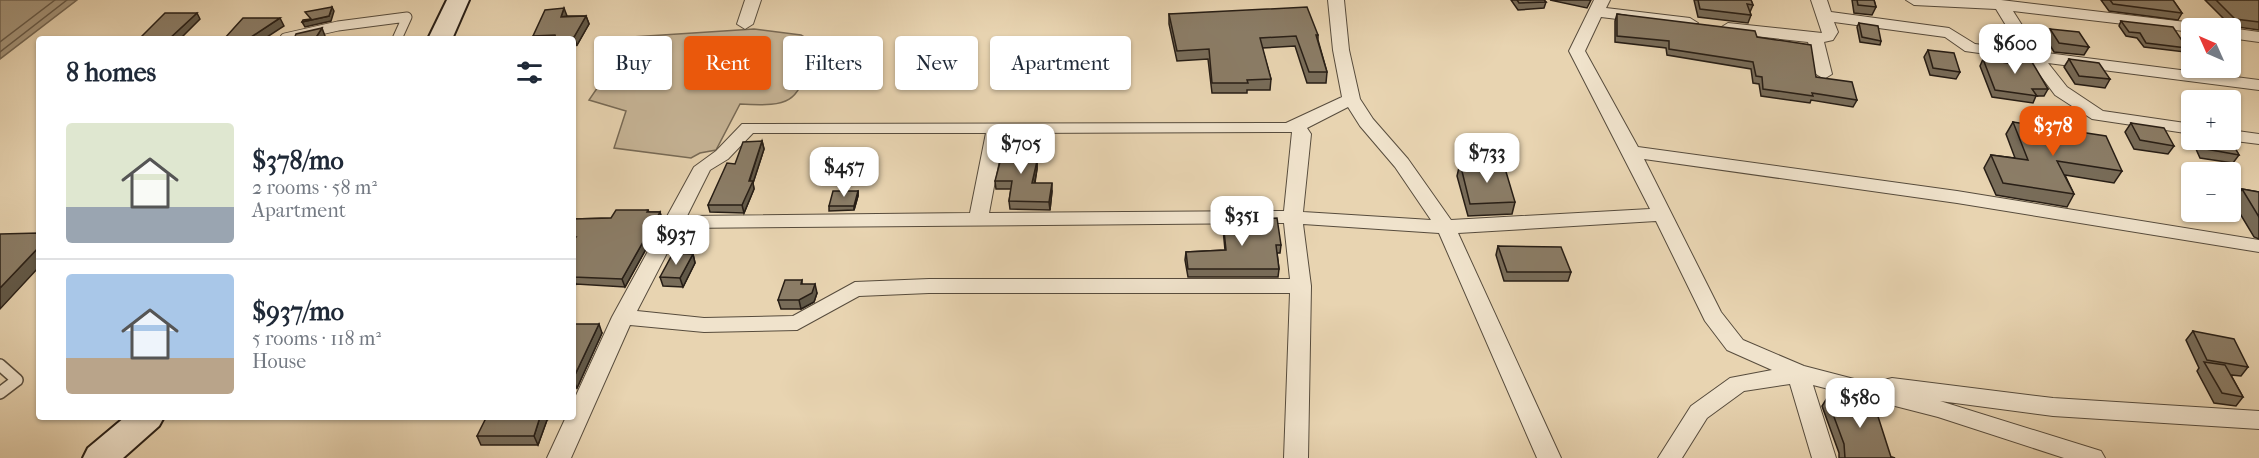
<!DOCTYPE html>
<html lang="en">
<head>
<meta charset="utf-8">
<style>
  :root { --surface:#fff; --page:#f6f6f7; --text:#1f2937; --muted:#747a83; --line:#e0e1e3; --accent:#ea580c }
  body { margin:0; font-family:"IM FELL French Canon",serif; background:var(--page); color:var(--text); height:100vh; display:flex; flex-direction:column; font-size:22px; white-space:nowrap }
  * { box-sizing:border-box; margin:0 }
  p { font-size:20px; color:var(--muted) }
  .icon { flex:none; width:33px; height:33px; fill:none; stroke:currentColor; stroke-width:2; stroke-linecap:round; stroke-linejoin:round }
  .map { position:relative; flex:1; overflow:hidden }
  .drawer { position:absolute; left:36px; top:36px; width:540px; height:384px; display:flex; flex-direction:column; background:var(--surface); border-radius:6px; box-shadow:0 2px 4px #0004 }
  .drawer>* { flex:none }
  .banner { position:absolute; left:594px; top:36px; width:570px; height:54px; display:flex; gap:12px }
  .needle { width:39px; rotate:315deg }
  .buttons { position:absolute; left:2181px; top:18px; display:grid; gap:12px }
  .buttons a { display:grid; place-items:center; width:60px; height:60px; border-radius:6px; background:var(--surface); box-shadow:0 2px 4px #0004; font-size:30px }
  .price { position:absolute; translate:-50% -51px; padding:0 14px; border-radius:12px; background:#fff; color:#222; font-size:20px; line-height:39px; filter:drop-shadow(0 2px 3px #0008) }
  .price::after { content:''; position:absolute; left:50%; top:36px; width:18px; height:14px; margin-left:-9px; background:inherit; clip-path:polygon(0 0,100% 0,50% 100%) }
  .price.selected { background:var(--accent); color:#fff }
  ul { padding:0; list-style:none }
  li { display:flex; align-items:center; gap:18px; height:150px; padding:0 30px }
  li+li { border-top:2px solid var(--line) }
  li span { display:grid; place-items:center; flex:none; width:168px; height:120px; border-radius:6px; color:#555 }
  li>.icon { margin-inline-start:auto }
  span .icon { width:72px; height:72px; fill:#fffc; stroke-width:1 }
  li b { font-size:26px }
  h2 { display:flex; justify-content:space-between; align-items:center; height:72px; padding:0 30px; font-size:26px }
  .pill { padding:0 21px; border-radius:6px; background:var(--surface); box-shadow:0 2px 4px #0004; font-size:21px; line-height:54px }
  .pill.selected { background:var(--accent); color:#fff }
  .map>svg:first-child { display:block }
</style>
</head>
<body>
<div class="map">
<svg width="2259" height="458" viewBox="0 0 2259 458">
  <rect width="100%" height="100%" fill="#e8d4b1"/>
  <filter id="stains"><feTurbulence type="fractalNoise" baseFrequency=".00333" numOctaves="4"/><feColorMatrix values="0 0 0 0 .2 0 0 0 0 .09 0 0 0 0 .02 0 0 0 .5 -.17"/></filter>
  <radialGradient id="worn" r=".72"><stop offset=".6" stop-color="#630" stop-opacity="0"/><stop offset="1" stop-color="#630" stop-opacity=".3"/></radialGradient>
  <!-- green -->
  <path fill="#c7b597" stroke="#776a56" stroke-width="1.5" d="M754,29L801,35L818,45C795,97 802,108 740,104L716,150L700,153L691,158L614,148L626,111L589,100L632,37Z"/>
  <!-- water -->
  <path fill="#a6967c" stroke="#736653" stroke-width="1.5" d="M0,0H77L0,59Z"/>
  <g fill="none" stroke-linecap="round" stroke-linejoin="round">
    <!-- shore -->
    <g stroke="#665a49" stroke-width="1.5">
      <path d="M0,42L55,0"/>
      <path d="M0,52L67,0"/>
    </g>
    <defs>
      <path id="lane-far1" d="M285,38L338,26L407,17L397,39"/>
      <path id="lane" d="M0,365L17,380L0,393"/>
      <g id="street">
        <path d="M745,0H761L753,24L745,29L737,24Z"/>
        <path d="M1328,0H1344L1349,50L1360,99L1373,119L1408,159L1451,220L1650,209L1569,51L1594,0H1610L1606,8L1690,18L1698,23L1690,28L1601,17L1585,51L1638,147L1957,191L2259,240V252L1957,203L1644,159L1721,312L1743,340L1804,366L1881,386L1884,380L1892,378L2053,398L2259,411V429L2053,416L1940,401L2101,451L2105,458H2064L1938,417L1813,385L1836,458H1812L1790,384L1744,391L1707,418L1682,458H1658L1691,406L1730,378L1772,370L1727,350L1705,321L1656,221L1458,233L1561,458H1537L1439,233L1303,224L1311,286L1308,458H1284L1290,293H929L859,296L797,330L704,332L630,325L571,458H547L566,417H573V402L612,317L694,167L716,151L742,124L1286,123L1342,97L1333,50ZM1348,107L1360,126L1395,167L1431,220L1303,212L1311,134L1307,128ZM1292,132L1284,211L989,213L1004,133ZM753,133H986L970,213L687,216L710,170L728,159ZM1284,223L1290,279H929L855,282L793,316L704,318L637,311L680,228Z"/>
        <path d="M1811,0H1827L1831,12L1949,28L1975,44L2021,50L1996,9L1914,5L1906,0H2001L2194,23L2202,28H2192V32L2013,11L2039,52L2259,80V90L2048,63L2067,87L2103,111L2192,124V134L2092,119L2055,95L2029,60L1965,51L1945,37L1834,22L1838,32L1833,40L1824,42L1832,74L1824,79L1816,74L1808,42L1728,33L1720,28L1728,23L1822,33Z"/>
        <path d="M2229,28H2230L2259,32V42L2230,38Z"/>
        <path d="M2230,130L2259,134V144L2227,140H2230Z"/>
      </g>
      <g id="secondary">
        <path d="M447,0H469L452,39H428Z"/>
        <path d="M125,417H164L159,426L123,458H83L88,448Z"/>
      </g>
    </defs>
    <!-- lane-far1 casing -->
    <use href="#lane-far1" stroke="#574c3d" stroke-width="11"/>
    <!-- lane casing -->
    <use href="#lane" stroke="#574c3d" stroke-width="14"/>
    <!-- street casing -->
    <use href="#street" stroke="#574c3d" stroke-width="2"/>
    <!-- secondary casing -->
    <use href="#secondary" stroke="#271e16" stroke-width="4"/>
    <!-- lane-far1 -->
    <use href="#lane-far1" stroke="#f0e3cc" stroke-width="9"/>
    <!-- lane -->
    <use href="#lane" stroke="#f0e3cc" stroke-width="11"/>
    <!-- street -->
    <use href="#street" fill="#f0e3cc" fill-rule="evenodd"/>
    <!-- secondary -->
    <use href="#secondary" fill="#f0e3cc" fill-rule="evenodd"/>
  </g>
  <!-- wall -->
  <g fill="#786c59" stroke="#271e16" stroke-width="1.5">
    <path d="M1511,0H1544L1546,2L1544,8L1518,10Z"/>
    <path d="M1550,0H1591L1587,8Z"/>
    <path d="M1694,0H1751L1753,5L1750,12L1751,15L1748,23L1698,17Z"/>
    <path d="M1852,0H1874L1876,7L1872,15L1854,13Z"/>
    <path d="M2101,0H2173L2182,13L2178,20L2109,11Z"/>
    <path d="M2205,0H2259V30L2231,26Z"/>
    <path d="M1169,14L1318,35V40L1327,72L1326,83H1307L1295,46L1262,48L1271,79L1270,90H1247V93H1212L1208,59L1177,61L1169,24Z"/>
    <path d="M1617,14L1757,37L1816,77L1857,100L1853,107L1811,100L1810,103L1761,96L1759,84L1753,83L1751,69L1667,55L1666,48L1615,42V21Z"/>
    <path d="M567,16H586L589,24L577,45L573,46V39H534L533,36Z"/>
    <path d="M2121,21L2187,48L2185,52L2144,47L2137,38L2126,36L2119,26Z"/>
    <path d="M1859,23L1881,41L1880,45L1860,42L1857,27Z"/>
    <path d="M2050,29L2089,47L2084,55L2054,52L2045,37Z"/>
    <path d="M1928,50L1960,72L1956,79L1930,75L1924,57Z"/>
    <path d="M2002,54L2048,89L2044,96H2036L2033,103L1992,97L1980,66L1983,59L1999,61Z"/>
    <path d="M2069,59L2110,79L2105,88L2075,84L2064,67Z"/>
    <path d="M2013,122L2122,171L2114,183L2065,175L2074,194L2067,207L1996,195L1984,168L1991,155L2015,158L2006,134Z"/>
    <path d="M2131,123L2174,146L2168,154L2134,149L2125,132Z"/>
    <path d="M2192,140H2230L2239,155L2233,163L2200,158Z"/>
    <path d="M762,141L764,149L753,183L754,189L744,213L710,212L708,205L735,164Z"/>
    <path d="M1028,143L1029,151L1028,160L1037,161V169L1035,183L1052,191L1050,210L1010,209L1009,201L1011,189H996L995,181Z"/>
    <path d="M1460,163L1515,202L1512,214L1468,216L1457,176Z"/>
    <path d="M2242,189L2259,192V239L2254,237L2233,202Z"/>
    <path d="M858,191V196L854,210L829,211V206Z"/>
    <path d="M648,210L649,212H660L662,220L625,287L576,284L573,289V219L611,218Z"/>
    <path d="M1223,221L1281,245L1280,253H1277L1279,269L1278,277H1188L1185,260L1186,252L1225,250L1223,229Z"/>
    <path d="M1498,246L1571,272L1568,281H1504L1496,255Z"/>
    <path d="M693,254L695,263L683,287L663,286L660,277Z"/>
    <path d="M802,280V284L817,293L814,302L801,309H781L778,300Z"/>
    <path d="M573,324L602,333L577,388H573Z"/>
    <path d="M2193,331L2248,367L2241,376L2231,375L2243,397L2236,406L2214,403L2197,371L2199,368L2186,340Z"/>
    <path d="M1827,398L1891,457L1895,458H1839V453L1822,406Z"/>
    <path d="M547,420L538,445H481L477,436Z"/>
  </g>
  <!-- shaded-wall -->
  <g fill="#615848" stroke="#271e16" stroke-width="1.5">
    <path d="M332,7L334,11L331,21L305,27L302,22L329,16Z"/>
    <path d="M564,8L567,16L561,17Z"/>
    <path d="M197,13L200,19L180,39H169Z"/>
    <path d="M586,16L589,24L577,45L574,37Z"/>
    <path d="M280,18L284,26L264,39H249L251,37Z"/>
    <path d="M322,28L325,36L323,39H315Z"/>
    <path d="M762,141L764,149L753,183L754,189L744,213L742,205Z"/>
    <path d="M1028,143L1029,151L1027,168L1026,160Z"/>
    <path d="M1037,161V169L1033,191L1032,183Z"/>
    <path d="M1052,183V191L1050,210L1049,202Z"/>
    <path d="M858,191V196L854,210V206Z"/>
    <path d="M660,212L662,220L625,287L622,279Z"/>
    <path d="M39,247V267L0,309V288Z"/>
    <path d="M693,254L695,263L683,287L680,278Z"/>
    <path d="M573,278L576,284L573,289Z"/>
    <path d="M815,284L817,293L814,302L801,309L799,300Z"/>
    <path d="M599,324L602,333L577,388L573,379Z"/>
    <path d="M540,417H553L547,420L538,445L534,436Z"/>
  </g>
  <!-- building -->
  <g fill="#8b7d67" stroke="#271e16" stroke-width="1.5">
    <path d="M1517,0H1544L1546,2L1519,3Z"/>
    <path d="M1698,0H1751L1753,5L1747,4L1751,15L1700,9Z"/>
    <path d="M1857,0H1874L1876,7L1858,5Z"/>
    <path d="M2110,0H2173L2182,13L2113,4Z"/>
    <path d="M2216,0H2259V22L2235,19Z"/>
    <path d="M332,7L329,16L302,22L303,20L311,19L305,12Z"/>
    <path d="M1307,7L1318,35H1316L1327,72H1309L1296,36L1260,38L1271,79L1247,80L1248,83H1212L1209,49L1177,51L1169,14Z"/>
    <path d="M564,8L561,17L586,16L574,37L556,38L555,35L533,36L545,10Z"/>
    <path d="M165,13H197L169,39H139Z"/>
    <path d="M1617,14L1755,31L1757,37L1811,45L1816,77L1852,82L1857,100L1812,93L1813,96L1763,89L1762,77L1756,76L1753,62L1669,49V41L1617,36Z"/>
    <path d="M243,18H280L251,37L249,39H224Z"/>
    <path d="M2121,21L2173,27L2187,48L2146,43L2140,33L2129,32Z"/>
    <path d="M1859,23L1878,26L1881,41L1862,37Z"/>
    <path d="M322,28L315,39H294L296,34Z"/>
    <path d="M2050,29L2079,32L2089,47L2059,43Z"/>
    <path d="M1928,50L1954,53L1960,72L1933,68Z"/>
    <path d="M2002,54L2029,57L2048,89H2032L2037,96L1995,90L1983,59L2007,63Z"/>
    <path d="M2069,59L2099,63L2110,79L2079,76Z"/>
    <path d="M2013,122L2106,136L2122,171L2057,161L2074,194L2003,183L1991,155L2028,160Z"/>
    <path d="M2131,123L2164,128L2174,146L2140,140Z"/>
    <path d="M2230,139L2239,155L2206,149L2202,140Z"/>
    <path d="M762,141L749,181H753L742,205H708L727,163L735,164L743,142Z"/>
    <path d="M1005,143H1028L1026,160L1037,161L1032,183H1052L1049,202L1009,201L1012,181H995Z"/>
    <path d="M1460,163L1504,165L1515,202L1470,204Z"/>
    <path d="M2242,189L2259,192V217Z"/>
    <path d="M833,191H858L854,206H829Z"/>
    <path d="M616,210H648L647,212H660L622,279L573,277V241L576,237H573V219L611,218Z"/>
    <path d="M1277,218L1281,245H1276L1279,269H1188L1186,252L1226,250L1223,221Z"/>
    <path d="M39,233V247L0,288V234Z"/>
    <path d="M1498,246L1561,247L1571,272H1507Z"/>
    <path d="M673,253L693,254L680,278L660,277Z"/>
    <path d="M785,280H802L801,284H815L812,293L799,300H778Z"/>
    <path d="M573,324H599L573,379Z"/>
    <path d="M2193,331L2234,339L2248,367L2207,360Z"/>
    <path d="M2204,362L2225,365L2243,397L2222,393Z"/>
    <path d="M1827,398L1874,404L1891,457L1895,458H1845L1844,444Z"/>
    <path d="M488,417H540L534,436H477L485,420Z"/>
  </g>
  <rect width="100%" height="100%" filter="url(#stains)"/>
  <rect width="100%" height="100%" fill="url(#worn)"/>
</svg>
<div class="buttons">
<a><svg class="needle" viewBox="-14 -14 28 28"><path d="M0-13l5 13h-10z" fill="#e53935"/><path d="M0 13l5-13h-10z" fill="#747a83"/></svg></a>
<a>+</a>
<a>−</a>
</div>
<b class="price" style="left:2015px;top:75px">$600</b>
<b class="price selected" style="left:2053px;top:157px">$378</b>
<b class="price" style="left:1021px;top:175px">$705</b>
<b class="price" style="left:1487px;top:184px">$733</b>
<b class="price" style="left:844px;top:198px">$457</b>
<b class="price" style="left:1242px;top:247px">$351</b>
<b class="price" style="left:676px;top:266px">$937</b>
<b class="price" style="left:1860px;top:429px">$580</b>
<div class="banner">
<a class="pill">Buy</a>
<a class="pill selected">Rent</a>
<a class="pill">Filters</a>
<a class="pill">New</a>
<a class="pill">Apartment</a>
</div>
<section class="drawer">
<h2>8 homes<svg class="icon" aria-label="filters" viewBox="0 0 24 24"><path d="M4 7h16M4 17h16"/><circle cx="9" cy="7" r="2"/><circle cx="15" cy="17" r="2"/></svg></h2>
<ul>
<li><span style="background:linear-gradient(#dfe7d0 70%,#9aa5b1 0)"><svg class="icon" aria-label="home" viewBox="0 0 24 24"><path d="M3 11l9-7 9 7M6 9v11h12V9"/></svg></span><div><b>$378/mo</b><p>2 rooms · 58 m²</p><p>Apartment</p></div></li>
<li><span style="background:linear-gradient(#a9c7e8 70%,#b9a48a 0)"><svg class="icon" aria-label="home" viewBox="0 0 24 24"><path d="M3 11l9-7 9 7M6 9v11h12V9"/></svg></span><div><b>$937/mo</b><p>5 rooms · 118 m²</p><p>House</p></div></li>
</ul>
</section>
</div>
</body>
</html>
